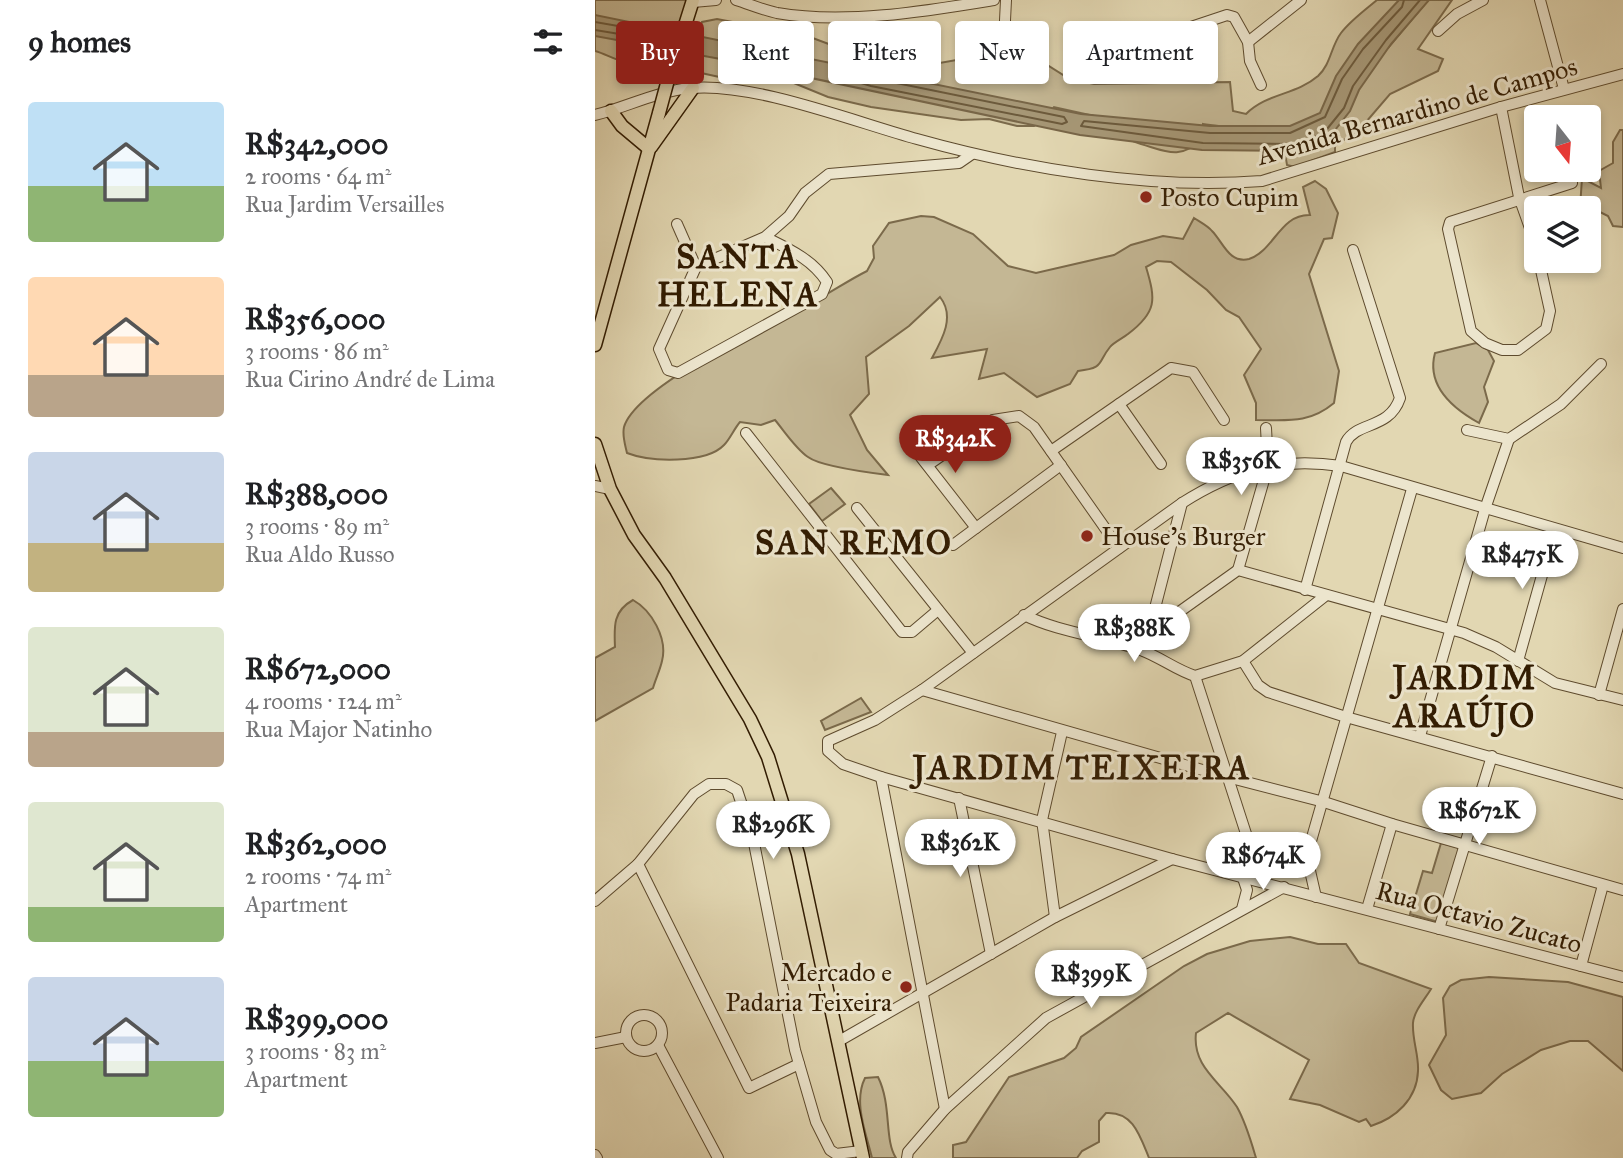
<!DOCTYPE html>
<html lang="en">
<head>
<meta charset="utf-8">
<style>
  :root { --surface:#fff; --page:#f6f6f6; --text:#202124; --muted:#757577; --accent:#8f2418 }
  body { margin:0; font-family:"IM FELL Great Primer",serif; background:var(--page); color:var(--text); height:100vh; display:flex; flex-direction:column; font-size:26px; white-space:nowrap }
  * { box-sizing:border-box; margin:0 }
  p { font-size:23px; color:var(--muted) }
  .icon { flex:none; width:38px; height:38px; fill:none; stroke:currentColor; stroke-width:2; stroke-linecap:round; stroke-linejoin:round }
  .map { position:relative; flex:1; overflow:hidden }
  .sheet { display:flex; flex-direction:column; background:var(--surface); width:595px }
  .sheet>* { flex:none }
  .hud { position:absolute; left:21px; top:21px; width:665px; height:63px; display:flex; gap:14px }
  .needle { width:46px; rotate:163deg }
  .tools { position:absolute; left:929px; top:105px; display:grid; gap:14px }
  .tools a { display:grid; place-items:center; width:77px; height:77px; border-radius:7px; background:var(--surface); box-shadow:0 4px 10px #0003; font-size:35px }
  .price { position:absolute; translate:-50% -60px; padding:0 16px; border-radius:24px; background:#fff; color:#222; font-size:23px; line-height:46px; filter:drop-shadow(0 2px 4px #0008) }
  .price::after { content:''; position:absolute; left:50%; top:42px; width:21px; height:16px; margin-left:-10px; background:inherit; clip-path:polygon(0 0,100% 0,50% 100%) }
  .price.on { background:var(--accent); color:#fff }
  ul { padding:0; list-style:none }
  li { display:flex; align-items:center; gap:21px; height:175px; padding:0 28px }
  li span { display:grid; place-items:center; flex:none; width:196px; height:140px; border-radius:7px; color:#555 }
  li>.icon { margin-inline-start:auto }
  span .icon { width:84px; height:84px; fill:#fffc; stroke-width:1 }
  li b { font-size:30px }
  h2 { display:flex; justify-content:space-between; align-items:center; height:84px; padding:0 28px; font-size:30px }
  .tag { padding:0 24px; border-radius:7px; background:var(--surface); box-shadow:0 4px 10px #0003; font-size:24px; line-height:63px }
  .tag.on { background:var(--accent); color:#fff }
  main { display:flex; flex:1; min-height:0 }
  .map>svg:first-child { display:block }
</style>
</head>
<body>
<main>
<section class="sheet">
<h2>9 homes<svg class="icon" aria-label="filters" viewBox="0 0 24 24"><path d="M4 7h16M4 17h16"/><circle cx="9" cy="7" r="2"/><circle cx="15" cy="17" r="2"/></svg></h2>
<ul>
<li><span style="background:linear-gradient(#bfe0f5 60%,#8fb573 0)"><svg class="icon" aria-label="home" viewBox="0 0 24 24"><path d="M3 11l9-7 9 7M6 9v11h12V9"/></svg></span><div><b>R$342,000</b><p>2 rooms · 64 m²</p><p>Rua Jardim Versailles</p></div></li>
<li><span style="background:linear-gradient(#ffd9b3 70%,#b9a48a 0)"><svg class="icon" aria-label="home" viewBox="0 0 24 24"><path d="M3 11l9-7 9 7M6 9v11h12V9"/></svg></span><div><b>R$356,000</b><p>3 rooms · 86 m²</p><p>Rua Cirino André de Lima</p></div></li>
<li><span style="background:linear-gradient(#c9d6e8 65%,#c2b280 0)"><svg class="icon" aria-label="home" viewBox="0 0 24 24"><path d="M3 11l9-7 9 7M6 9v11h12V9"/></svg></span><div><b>R$388,000</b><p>3 rooms · 89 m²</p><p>Rua Aldo Russo</p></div></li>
<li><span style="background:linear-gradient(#dfe7d0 75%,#b9a48a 0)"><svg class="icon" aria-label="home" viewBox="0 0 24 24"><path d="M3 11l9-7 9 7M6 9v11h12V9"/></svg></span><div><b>R$672,000</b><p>4 rooms · 124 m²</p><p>Rua Major Natinho</p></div></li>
<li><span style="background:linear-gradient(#dfe7d0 75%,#8fb573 0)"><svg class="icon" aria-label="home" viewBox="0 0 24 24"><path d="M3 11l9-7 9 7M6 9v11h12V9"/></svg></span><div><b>R$362,000</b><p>2 rooms · 74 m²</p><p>Apartment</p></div></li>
<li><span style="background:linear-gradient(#c9d6e8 60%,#8fb573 0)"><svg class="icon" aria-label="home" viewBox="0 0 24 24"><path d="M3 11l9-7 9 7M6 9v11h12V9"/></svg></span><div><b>R$399,000</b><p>3 rooms · 83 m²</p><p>Apartment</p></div></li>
</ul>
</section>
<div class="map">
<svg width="1028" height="1158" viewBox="0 0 1028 1158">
  <rect width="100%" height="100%" fill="#e2d7b2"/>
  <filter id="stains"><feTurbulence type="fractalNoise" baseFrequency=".00286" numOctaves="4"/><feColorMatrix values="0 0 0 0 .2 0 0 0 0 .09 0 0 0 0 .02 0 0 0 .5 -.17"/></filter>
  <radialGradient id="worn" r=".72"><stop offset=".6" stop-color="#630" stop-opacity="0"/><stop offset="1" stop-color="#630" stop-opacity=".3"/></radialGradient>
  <!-- green -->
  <g fill="#c4b794" stroke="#7b6a4b" stroke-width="2">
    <path d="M0,0H95C87,31 68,66 31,62C19,60 11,54 0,51Z"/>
    <path d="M782,0H814L793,48L833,0H857L823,49L848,59L843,71L795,94L765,129L740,146V152L700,167L692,165C688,126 640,129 608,124L609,139C583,160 573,152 546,144C531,139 525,136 518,120L459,107L451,119L439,126H422L394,119L366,120L276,107L233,97L194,81L138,80L97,71C103,54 100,38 107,22L122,19L215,37L279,61L293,59L339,64L367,59L402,79L415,80L427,76L449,63L473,78L499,84L635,82L638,111L651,114C672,93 701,95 723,76C736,64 736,46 746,33C755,21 770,10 782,0Z"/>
    <path d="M1025,130H1028V227L1018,226L1013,216L1001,210L994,232V208H985L987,178L1006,188L1004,171L1018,163V142Z"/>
    <path d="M720,181L731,189L743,213L737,238L729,239L714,274L744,371L739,403C714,424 692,420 661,420V403L649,375L666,349L644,317L631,310L612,290L576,262L562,261L551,267C561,300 562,312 533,334C528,338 519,342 515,347C502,363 510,368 483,371L475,384L442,397L409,373L384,379L392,349L337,358C348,338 360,316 345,297L314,326L271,357L274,394L255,415L272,450L293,475C277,473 225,466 213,457C201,449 190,432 180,420L166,425L145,422C139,429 135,439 129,445C111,464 55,462 32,453C30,444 27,436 29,427C41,385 185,318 225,298C241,289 256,279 272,271L279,258L278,246L294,223L326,216L339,217L378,234L413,266L441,273L519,255L536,245L568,236L588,239L599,218C605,222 613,226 617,231C628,242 634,264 654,259C679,251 685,214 715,215L708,187Z"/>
    <path d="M881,343L893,350L899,361L889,387L893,402L884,423C857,408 831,386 840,353Z"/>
    <path d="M236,488L250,504L227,521L214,504Z"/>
    <path d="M38,600C56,610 73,638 67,661C65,670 61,678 58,688L0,721V658L20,647C19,626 18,611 38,600Z"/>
    <path d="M266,698L276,712L230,730L226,721Z"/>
    <path d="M846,843L865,848L843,922L815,914L828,871L837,873Z"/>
    <path d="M695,937L723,944H751L764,963L836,989C830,999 819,1011 818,1023C817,1040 824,1055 823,1071C822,1099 801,1118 776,1126L771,1119L764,1122L725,1105L695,1099L714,1060L633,1013L601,1033C597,1067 626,1082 642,1107C651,1123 656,1141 661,1158H554C545,1136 538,1111 511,1113L504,1121V1142L487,1151L482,1158H358V1145L371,1142L414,1077L469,1058L481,1048L486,1037L589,966L612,954L655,941Z"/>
    <path d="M894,977L973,982L1028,997V1071L993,1041H975L946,1050L907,1074L886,1093L857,1099L846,1090L834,1065L851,1035L848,998L855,986L866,980Z"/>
    <path d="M283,1077C297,1105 289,1140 301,1158H277C271,1133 258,1102 270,1078Z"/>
  </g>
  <!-- water -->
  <path fill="#a69776" stroke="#786648" stroke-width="2" d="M804,0H834L796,44L764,90L755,111L733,139L700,151L607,150L485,135L131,60L0,36V15L486,114L615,126H695L725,113L741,76L763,44Z"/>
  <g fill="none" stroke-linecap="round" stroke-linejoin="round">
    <!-- shore -->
    <g stroke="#6c5a3c" stroke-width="2">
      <path d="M809,0L807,7L768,49L747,79L730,117L695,133H615L489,121L486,126L608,143L698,144L728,134L749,108L758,86L791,40L825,0"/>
      <path d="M0,22L69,34L76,39L73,42L0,30"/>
      <path d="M267,76L469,117L472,122L467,124L276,86L263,82Z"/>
    </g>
    <defs>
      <g id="minor">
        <path d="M141,0C154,4 168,10 182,13C250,25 332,11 399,0"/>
        <path d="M945,0L969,89"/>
        <path d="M98,2L121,0"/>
        <path d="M843,31L862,14L888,0"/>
        <path d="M653,42L706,0"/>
        <path d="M408,61L411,0"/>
        <path d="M535,78L538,52L542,45L632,15L639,17L653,42L655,61L666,85"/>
        <path d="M906,107L924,197L942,248"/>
        <path d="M0,115C32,107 62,91 96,88C158,82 260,122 322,139C429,169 557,190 667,181L906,107L1028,74"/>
        <path d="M82,224L101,267"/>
        <path d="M170,237C194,249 217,259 232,282L227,294L83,373L73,370L64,349L101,267L170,237L194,216L210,193L234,174L364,163L377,154"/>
        <path d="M944,261L955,311L951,329L923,350H907L890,343L876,331L853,229L855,222L977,183"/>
        <path d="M524,404L566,464"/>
        <path d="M872,430L914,439L966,404L1006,364"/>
        <path d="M151,433L307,632H317L343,610"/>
        <path d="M314,442L381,528"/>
        <path d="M456,451L576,368L598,372L629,420"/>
        <path d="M333,465L398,420L424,416L439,427L524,548"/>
        <path d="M0,486L15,489"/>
        <path d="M262,508L378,653"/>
        <path d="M358,545L466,465"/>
        <path d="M1028,548L746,466C684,457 639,470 587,503L327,690L280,720L233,741V751L248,764L286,777L577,859L1028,977"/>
        <path d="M643,570L673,466L671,428"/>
        <path d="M710,590L751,442C762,421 794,430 805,398L758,250"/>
        <path d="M429,615C466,633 507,636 546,650C565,657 581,670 600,676L648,661L730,596"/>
        <path d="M556,632L643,570L869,633L901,647L960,683L1028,700"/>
        <path d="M549,651L587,503"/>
        <path d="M648,661L663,685L673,692L751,717L1028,794"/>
        <path d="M923,661L960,529"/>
        <path d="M600,676L666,880"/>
        <path d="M327,690L632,777L729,802L797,824L1028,890"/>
        <path d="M1004,695L1028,609"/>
        <path d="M825,736L890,509L914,439"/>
        <path d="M286,777L350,1109"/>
        <path d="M364,798L396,954"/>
        <path d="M43,864L154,1088L204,1064"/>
        <path d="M721,897L713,862L714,848L817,489"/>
        <path d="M0,901L43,864L99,794L114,784H131L142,790L158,838L200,1050L221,1122L235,1150L241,1154L266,1151"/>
        <path d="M647,909L652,890L647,875"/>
        <path d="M772,909L797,824"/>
        <path d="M460,917L447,820L467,732"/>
        <path d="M844,929L897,756"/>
        <path d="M986,966L1008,885"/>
        <circle cx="49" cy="1033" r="18"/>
        <path d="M244,1041L460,917L577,859"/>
        <path d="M0,1043L31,1037"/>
        <path d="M63,1045L123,1158"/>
        <path d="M0,1155L2,1158"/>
        <path d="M312,1158L313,1152L350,1109L451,1018L689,887"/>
      </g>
      <g id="major">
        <path d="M74,76L98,0"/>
        <path d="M16,111L27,126L52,147"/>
        <path d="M56,147L98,88"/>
        <path d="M0,345L64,113"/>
        <path d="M0,444L15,489L39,535L70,578L155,719L173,757L203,854L268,1158"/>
      </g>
    </defs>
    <!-- minor casing -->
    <use href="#minor" stroke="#5e4b2e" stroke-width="12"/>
    <!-- major casing -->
    <use href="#major" stroke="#321c02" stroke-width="15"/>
    <!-- minor -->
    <use href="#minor" stroke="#ece5cd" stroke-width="10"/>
    <!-- major -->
    <use href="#major" stroke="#e2d7b2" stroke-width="12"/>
    <defs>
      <path id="major-bridge" d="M64,113L74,76"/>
    </defs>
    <!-- major-bridge casing -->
    <use href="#major-bridge" stroke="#321c02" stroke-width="15" stroke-linecap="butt"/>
    <!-- major-bridge -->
    <use href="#major-bridge" stroke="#e2d7b2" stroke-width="12"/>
  </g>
  <!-- markers -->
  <g fill="#8f2418" stroke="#ece5cd" stroke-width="2.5">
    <circle cx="551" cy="197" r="7"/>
    <circle cx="492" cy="536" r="7"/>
    <circle cx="311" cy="987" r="7"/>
  </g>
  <g text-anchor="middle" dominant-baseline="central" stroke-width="6" stroke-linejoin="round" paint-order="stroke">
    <!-- street labels -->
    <g font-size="26" fill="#321c02" stroke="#ece5cd">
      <text transform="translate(822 111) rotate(-16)">Avenida Bernardino de Campos</text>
      <text transform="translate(884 917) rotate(15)">Rua Octavio Zucato</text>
    </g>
    <!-- poi labels -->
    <g font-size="26" fill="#321c02" stroke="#ece5cd" text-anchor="start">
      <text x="565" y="197">Posto Cupim</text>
      <text x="506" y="536">House's Burger</text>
      <text x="297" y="972" text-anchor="end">Mercado e<tspan x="297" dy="30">Padaria Teixeira</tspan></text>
    </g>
    <!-- district labels -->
    <g font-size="33" font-weight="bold" letter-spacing="2" fill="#321c02" stroke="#ece5cd">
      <text x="143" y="257">SANTA<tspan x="143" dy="38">HELENA</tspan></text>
      <text x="259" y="543">SAN REMO</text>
      <text x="870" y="678">JARDIM<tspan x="870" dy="38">ARAÚJO</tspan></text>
      <text x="487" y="768">JARDIM TEIXEIRA</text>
    </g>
  </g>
  <rect width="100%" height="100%" filter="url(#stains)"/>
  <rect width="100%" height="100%" fill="url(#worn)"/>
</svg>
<div class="tools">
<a><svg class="needle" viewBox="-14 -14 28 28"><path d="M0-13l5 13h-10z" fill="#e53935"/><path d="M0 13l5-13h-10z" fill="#757577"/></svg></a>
<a><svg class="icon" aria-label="layers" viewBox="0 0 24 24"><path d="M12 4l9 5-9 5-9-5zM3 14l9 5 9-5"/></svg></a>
</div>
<b class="price on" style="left:360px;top:475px">R$342K</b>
<b class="price" style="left:646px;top:497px">R$356K</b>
<b class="price" style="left:927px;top:591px">R$475K</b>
<b class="price" style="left:539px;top:664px">R$388K</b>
<b class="price" style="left:884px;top:847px">R$672K</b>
<b class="price" style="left:178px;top:861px">R$296K</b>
<b class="price" style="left:365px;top:879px">R$362K</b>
<b class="price" style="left:668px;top:892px">R$674K</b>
<b class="price" style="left:496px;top:1010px">R$399K</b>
<div class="hud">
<a class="tag on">Buy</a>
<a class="tag">Rent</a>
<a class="tag">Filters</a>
<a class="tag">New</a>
<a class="tag">Apartment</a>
</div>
</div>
</main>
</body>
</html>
